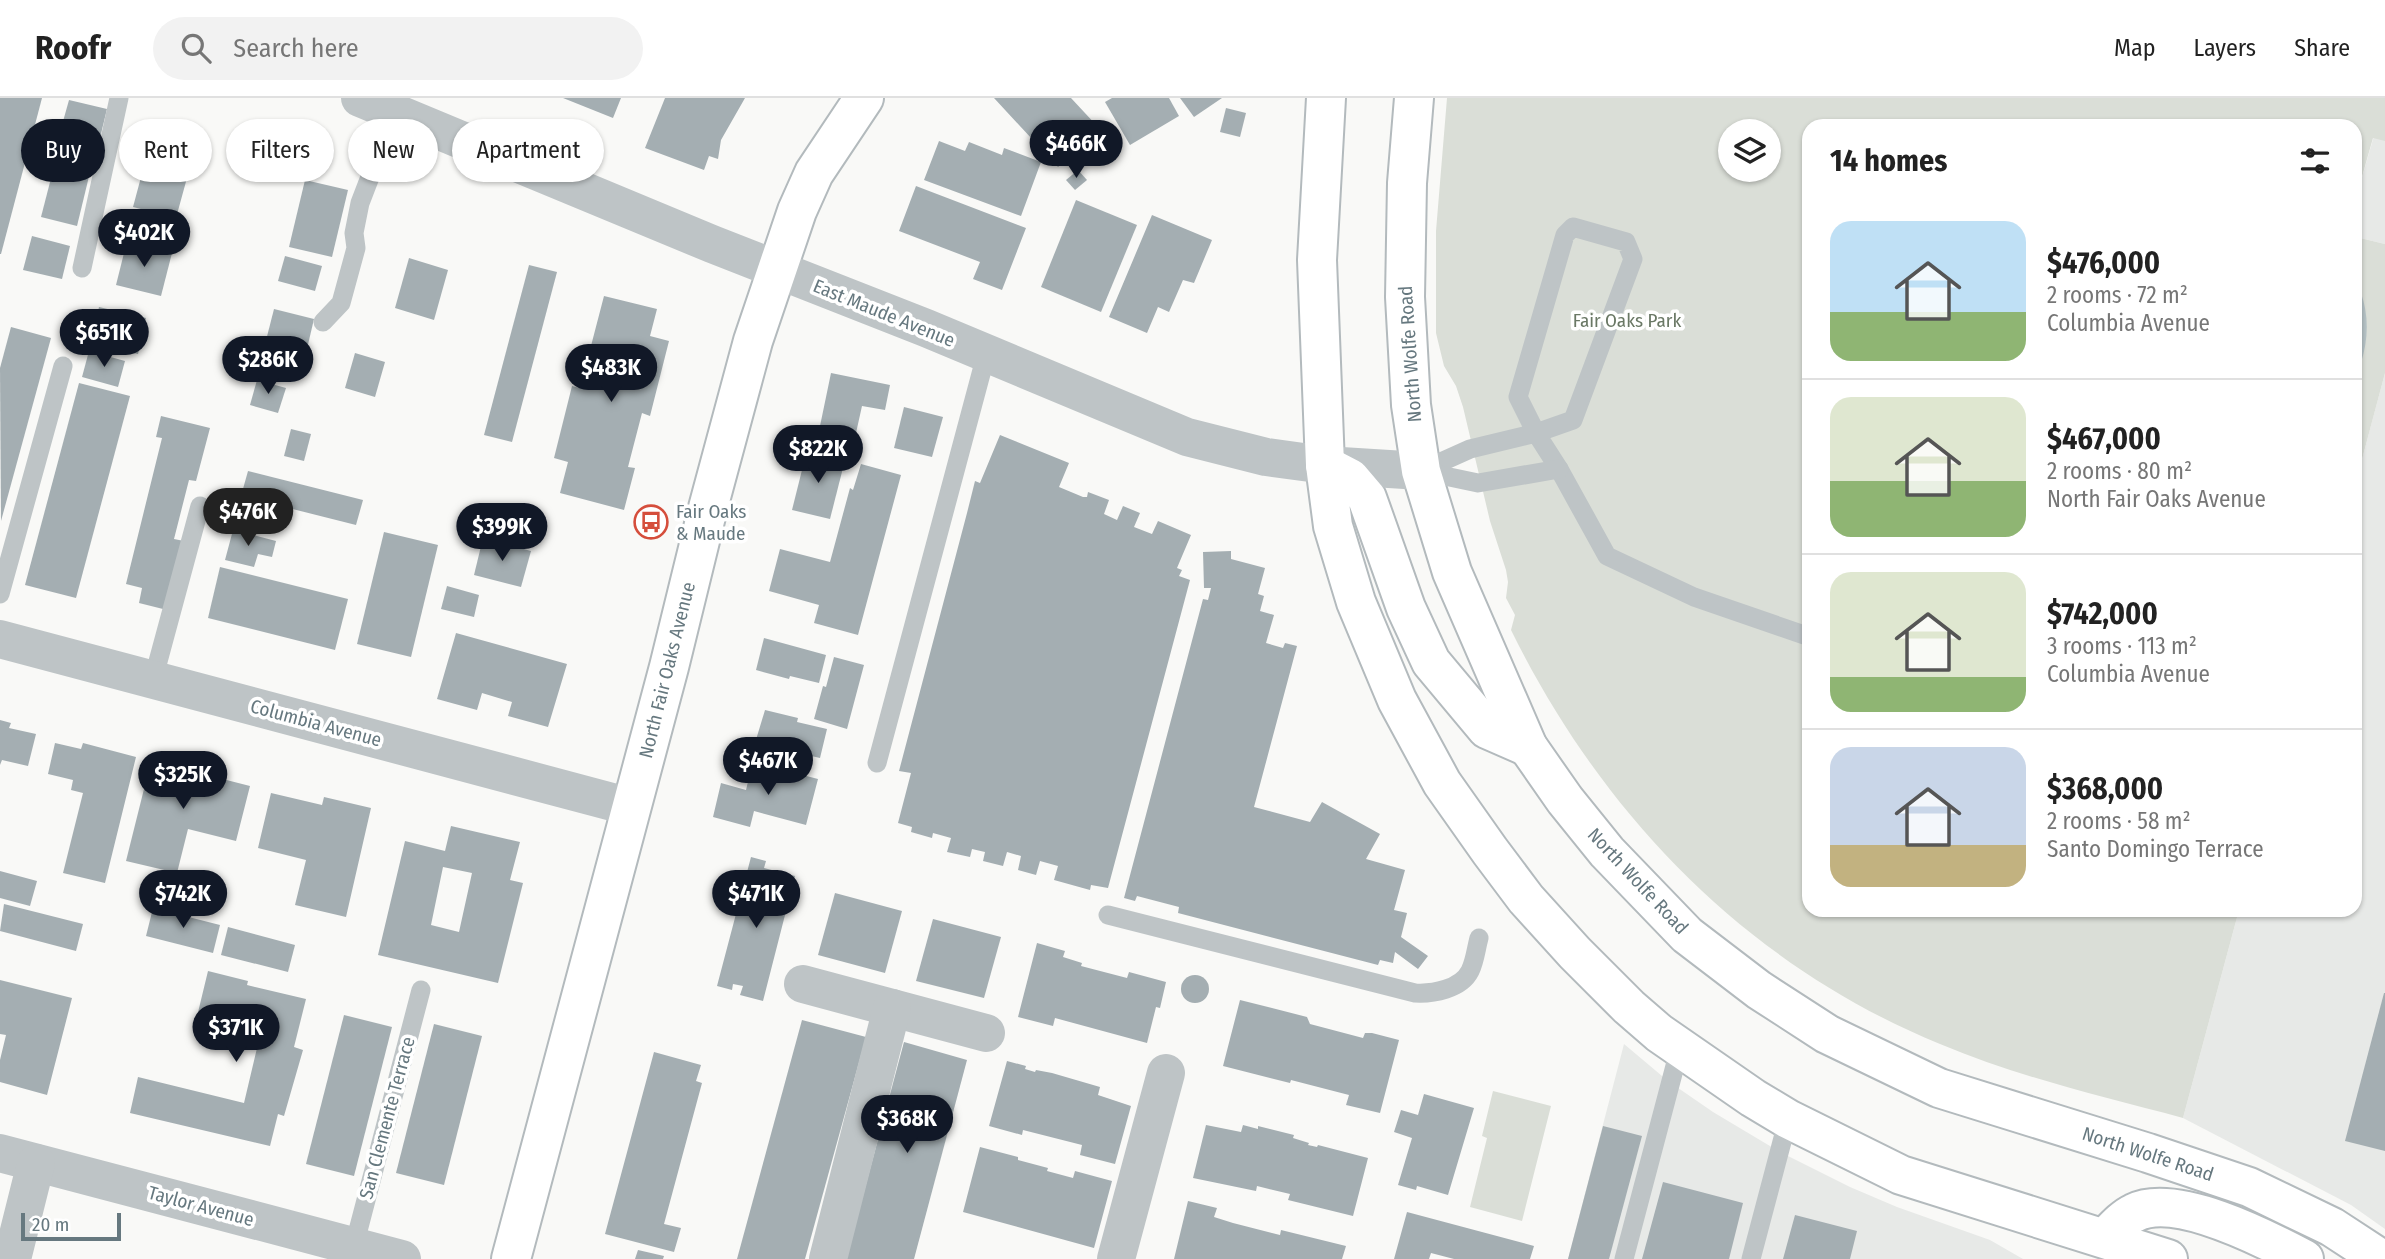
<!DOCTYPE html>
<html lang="en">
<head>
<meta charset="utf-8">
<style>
  :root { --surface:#fff; --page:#f2f2f2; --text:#222; --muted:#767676; --line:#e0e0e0; --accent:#111827 }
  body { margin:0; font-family:"Fira Sans Condensed",sans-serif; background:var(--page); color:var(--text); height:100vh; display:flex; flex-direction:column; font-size:26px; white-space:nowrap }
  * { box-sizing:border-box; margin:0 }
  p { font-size:23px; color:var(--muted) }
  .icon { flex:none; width:38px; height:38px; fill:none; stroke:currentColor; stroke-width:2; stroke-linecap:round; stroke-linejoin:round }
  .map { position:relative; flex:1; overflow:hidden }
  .sheet { position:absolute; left:1802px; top:21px; width:560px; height:798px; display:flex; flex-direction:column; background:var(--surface); border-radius:21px; box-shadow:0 2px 5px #0004 }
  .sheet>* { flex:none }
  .top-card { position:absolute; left:21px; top:21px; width:665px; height:63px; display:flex; gap:14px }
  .tools { position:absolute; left:1718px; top:21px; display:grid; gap:14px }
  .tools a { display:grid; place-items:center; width:63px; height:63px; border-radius:50%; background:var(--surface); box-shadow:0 2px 5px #0004; font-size:35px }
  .scale { position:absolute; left:21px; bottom:18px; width:100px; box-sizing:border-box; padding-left:7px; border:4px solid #66787f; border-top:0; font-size:19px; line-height:24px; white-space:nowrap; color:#66787f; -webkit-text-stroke:5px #fff; paint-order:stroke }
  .price { position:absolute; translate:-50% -60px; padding:0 16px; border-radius:24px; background:var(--accent); color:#fff; font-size:23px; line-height:46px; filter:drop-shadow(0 2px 4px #0008) }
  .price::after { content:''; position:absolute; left:50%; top:42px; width:21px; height:16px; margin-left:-10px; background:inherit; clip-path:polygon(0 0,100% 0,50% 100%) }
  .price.active { background:#222; color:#fff }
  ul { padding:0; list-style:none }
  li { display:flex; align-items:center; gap:21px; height:175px; padding:0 28px }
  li+li { border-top:2px solid var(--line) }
  li span { display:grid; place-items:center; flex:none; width:196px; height:140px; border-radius:21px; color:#555 }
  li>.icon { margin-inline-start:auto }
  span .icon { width:84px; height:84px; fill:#fffc; stroke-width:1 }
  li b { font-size:30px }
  h2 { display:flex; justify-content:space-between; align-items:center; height:84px; padding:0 28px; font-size:30px }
  .tag { padding:0 24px; border-radius:32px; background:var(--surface); box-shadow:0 2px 5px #0004; font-size:24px; line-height:63px }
  .tag.active { background:var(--accent); color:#fff }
  header { display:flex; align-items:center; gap:42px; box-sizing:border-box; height:98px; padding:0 35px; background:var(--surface); border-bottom:2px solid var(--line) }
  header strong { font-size:33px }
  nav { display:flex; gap:38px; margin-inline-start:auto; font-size:24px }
  .search { width:490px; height:63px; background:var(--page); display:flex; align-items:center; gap:18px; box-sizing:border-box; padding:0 24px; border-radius:38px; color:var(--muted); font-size:26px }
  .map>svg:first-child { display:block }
</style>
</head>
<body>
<header>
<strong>Roofr</strong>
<div class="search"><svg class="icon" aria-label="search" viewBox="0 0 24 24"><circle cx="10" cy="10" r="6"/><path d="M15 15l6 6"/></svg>Search here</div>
<nav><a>Map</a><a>Layers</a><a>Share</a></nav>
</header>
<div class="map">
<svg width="2385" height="1161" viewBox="0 0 2385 1161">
  <rect width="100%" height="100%" fill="#f9f9f7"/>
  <!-- built -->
  <g fill="#e7e9e7">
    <path d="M2385,0V146L2356,139V100Z"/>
    <path d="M2385,275V1131L2351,1107L2183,1020L2239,812H2356V384Z"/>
    <path d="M1624,946L1668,983L1713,1014L1780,1054L1850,1089L1897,1109L1990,1142L2023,1161H1568Z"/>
  </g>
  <!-- green -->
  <g fill="#daded7" fill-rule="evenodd">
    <path d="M1447,0H2385V43L2373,40L2356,100V28H1810V812H2239L2183,1020C2101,998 2018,979 1940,946C1747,867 1602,717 1511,532L1515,517L1506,500L1508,484L1506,472L1490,423L1463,309L1456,288L1444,268L1436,235V133ZM1731,33H1769V72H1731Z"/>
    <path d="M2356,139L2385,146V275L2356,384Z"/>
    <path d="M1493,993L1551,1008L1522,1123L1470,1109L1487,1040L1482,1038Z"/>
  </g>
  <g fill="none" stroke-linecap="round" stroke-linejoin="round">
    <!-- stream -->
    <path stroke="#b6c3c6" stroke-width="10" d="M2356,196C2364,218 2363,242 2356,264"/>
  </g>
  <!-- building -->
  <g fill="#a4aeb2" fill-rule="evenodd">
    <path d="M0,0H42L1,156H0Z"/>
    <path d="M563,0H621L613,20Z"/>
    <path d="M665,0H745L721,42L718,61L709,58L704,72L645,50Z"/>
    <path d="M994,0H1071L1111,43L1092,59L1081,47L1058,69Z"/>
    <path d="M1112,0H1169L1179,18L1130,47L1105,4Z"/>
    <path d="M1180,0H1222L1194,19Z"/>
    <path d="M69,2L107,11L99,44L60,34Z"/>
    <path d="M1226,10L1246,15L1240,39L1220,34Z"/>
    <path d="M175,23L201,29L176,120L133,109L152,38L169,42Z"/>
    <path d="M939,43L965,53L969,44L1002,57L1004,50L1041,64L1021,118L924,82Z"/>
    <path d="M57,57L92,66L77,128L41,119Z"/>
    <path d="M1078,72L1087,82L1075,92L1066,82Z"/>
    <path d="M305,82L348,92L332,159L289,149Z"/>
    <path d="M916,88L1026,130L1002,192L973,181L980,164L899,133Z"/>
    <path d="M1076,102L1137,127L1101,214L1041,189Z"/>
    <path d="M1152,117L1212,142L1194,185L1183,182L1169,214L1158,209L1147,235L1109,219Z"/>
    <path d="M32,138L70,148L62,181L23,172Z"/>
    <path d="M127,143L172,155L161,198L116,187Z"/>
    <path d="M285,158L322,168L315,193L278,183Z"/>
    <path d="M409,160L448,172L434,222L395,210Z"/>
    <path d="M529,167L557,174L512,344L484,337Z"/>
    <path d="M604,198L657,211L650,238L669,243L650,318L642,315L628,369L635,370L624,412L560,395L568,364L554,360L572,288L580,290Z"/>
    <path d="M99,209L146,220L138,256L91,245Z"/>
    <path d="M274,211L314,221L302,272L261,262Z"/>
    <path d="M11,229L51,240L1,423L0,270Z"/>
    <path d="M89,253L125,263L118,289L82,279Z"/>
    <path d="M355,255L385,264L375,299L345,290Z"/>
    <path d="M831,275L890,287L885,312L862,308L856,335L820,328Z"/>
    <path d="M257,282L286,290L278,315L250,307Z"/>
    <path d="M79,285L130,298L76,500L25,487Z"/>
    <path d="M904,309L943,319L932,359L894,350Z"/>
    <path d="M161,318L210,330L196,383L189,382L174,441L184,443L167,512L139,505L142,490L126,486L162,340L156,339Z"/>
    <path d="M291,331L311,336L304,363L284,358Z"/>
    <path d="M1000,337L1069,365L1059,389L1083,399H1087L1088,394L1109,402L1104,416L1117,422L1123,408L1140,415L1134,429L1152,436L1158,423L1191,437L1177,470L1182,472L1179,478L1190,482L1108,790L1091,787L1090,792L1054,782L1058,768L1040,763L1036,777L1018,772L1021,758L1007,754L1003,768L983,763L985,754L972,751L970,759L947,754L951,740L933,735L932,740L911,734L912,729L898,725L911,675L899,673L967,415L975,383L980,385Z"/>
    <path d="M807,352L845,362L830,421L792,412Z"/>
    <path d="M861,366L901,377L858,537L814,525L819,507L769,493L780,451L830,464L850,390L853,392Z"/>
    <path d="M248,373L363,402L356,427L241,398Z"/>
    <path d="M233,432L276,443L272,459L258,456L254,469L225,462Z"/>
    <path d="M384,434L438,447L411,559L357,546Z"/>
    <path d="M483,440L531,453L521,489L474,477Z"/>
    <path d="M1231,453V461L1265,470L1258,496L1264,498L1260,513L1274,517L1266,545L1283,550L1285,545L1297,548L1254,709L1310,724L1322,704L1380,736L1366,761L1405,772L1394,812L1407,815L1401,839L1428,858L1418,871L1395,854L1393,865L1380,862L1378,867L1178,815L1179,809L1137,798L1135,803L1124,800L1203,501L1208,502L1211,490H1204L1203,454Z"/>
    <path d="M220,469L348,501L335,552L208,520Z"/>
    <path d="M447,488L479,497L474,519L441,511Z"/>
    <path d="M456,535L567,566L548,629L508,618L512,604L482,595L477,612L437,601Z"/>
    <path d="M764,540L826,557L819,585L790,578L789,581L756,572Z"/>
    <path d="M834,559L864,567L847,631L814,621L823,588L826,589Z"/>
    <path d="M765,612L798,620L797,624L827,631L820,660L755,645Z"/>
    <path d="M0,622L11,625L9,630L36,636L28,668L2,662L0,667Z"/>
    <path d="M55,645L81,651L83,645L136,659L105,785L63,775L83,695L71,692L73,682L48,676Z"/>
    <path d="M153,655L201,667L199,675L250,688L236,743L188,731L177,775L126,763Z"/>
    <path d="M760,666L818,681L806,727L754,713L750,729L713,719L721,685L746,692L752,667L760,668Z"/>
    <path d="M271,695L322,707L324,699L371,710L346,819L295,807L306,762L258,750Z"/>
    <path d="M451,728L520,744L510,782L523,785L498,885L378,857L405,743L445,753ZM443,769L472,775L459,834L431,827Z"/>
    <path d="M751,759L766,763L764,770L795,778L763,903L740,897L743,888L733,886L732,892L717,888Z"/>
    <path d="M0,773L37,783L30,808L0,800Z"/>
    <path d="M835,795L902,813L885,875L818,857Z"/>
    <path d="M4,806L83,826L76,853L0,833Z"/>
    <path d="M153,810L220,827L213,855L146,838Z"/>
    <path d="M933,821L1001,839L984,900L916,883Z"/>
    <path d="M228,829L295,847L288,874L221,857Z"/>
    <path d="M1037,845L1065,853L1063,859L1082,865L1081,868L1127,880L1129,874L1166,884L1160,910L1156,909L1147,945L1055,920L1053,928L1018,919Z"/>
    <path d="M208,873L248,883L247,887L306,901L294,949L303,952L284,1018L278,1016L270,1048L130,1015L138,979L244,1005L261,933L234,927L229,944L193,935Z"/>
    <circle cx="1195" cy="891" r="14"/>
    <path d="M0,882L72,900L47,997L0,984V962L6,937L0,936Z"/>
    <path d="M2384,895H2385V1053L2345,1043Z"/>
    <path d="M1240,902L1307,919L1310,926L1363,940L1365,935H1372L1399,942L1380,1015L1346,1007L1349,997L1291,982L1290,985L1223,968Z"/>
    <path d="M344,917L392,929L354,1078L306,1066Z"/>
    <path d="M802,922L866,939L805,1161H737Z"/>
    <path d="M434,926L482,938L444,1087L396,1075Z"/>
    <path d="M904,944L967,962L914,1161H846Z"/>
    <path d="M654,954L701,967L696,983L702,985L664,1126L681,1130L674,1154L605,1136Z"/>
    <path d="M1007,963L1026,968L1025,971L1035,974L1036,972L1052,975L1100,989L1098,997L1131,1008L1115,1066L1080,1057L1082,1047L1023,1032L1022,1037L989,1028Z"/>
    <path d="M1424,996L1474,1010L1448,1097L1417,1088L1416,1092L1398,1087L1412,1040L1394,1034L1401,1012L1418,1017Z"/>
    <path d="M1206,1027L1241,1034L1243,1027L1258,1031V1028L1294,1037L1293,1040L1309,1045L1308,1047L1317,1049L1318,1047L1368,1060L1353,1118L1288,1102L1290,1096L1257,1088L1256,1093L1193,1080Z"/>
    <path d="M1603,1028L1642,1038L1609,1161H1568Z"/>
    <path d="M980,1049L1018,1059V1062L1048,1070L1047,1073L1073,1080L1075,1073L1112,1083L1094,1150L963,1114Z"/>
    <path d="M1663,1084L1743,1105L1729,1161H1642Z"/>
    <path d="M1188,1103L1217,1110L1214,1119L1233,1125L1280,1137L1281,1132L1346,1148L1342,1161H1174Z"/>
    <path d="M1407,1114L1534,1148L1530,1161H1454L1431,1155L1429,1161H1394Z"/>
    <path d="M1795,1117L1857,1133L1850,1161H1783Z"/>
    <path d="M638,1152L664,1158L663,1161H635Z"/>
  </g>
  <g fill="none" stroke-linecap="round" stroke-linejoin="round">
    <defs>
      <g id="secondary">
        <path d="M1326,0L1317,162L1325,367L1333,428L1356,504L1397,602L1442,685L1490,753L1526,801L1575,855L1629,909L1659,935L1753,1000L1788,1021L1901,1077L2168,1161"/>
        <path d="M1414,0L1407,85L1405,199L1411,307L1421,373L1452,474L1528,649L1565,702L1607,754L1687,837L1759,892L1827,936L1939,990L2148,1055L2249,1089L2332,1129L2381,1161"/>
        <path d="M1325,367L1350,380L1367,400L1406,510L1431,564L1487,631L1528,649"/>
        <path d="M2105,1140C2113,1132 2123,1120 2134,1115C2175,1094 2266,1141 2304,1161"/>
        <path d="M511,1161L669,569L708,410L753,243L797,113L814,75L864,0"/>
      </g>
    </defs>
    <!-- secondary casing -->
    <use href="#secondary" stroke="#b3babd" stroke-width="42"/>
    <!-- service -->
    <g stroke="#bec4c6" stroke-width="19">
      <path d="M82,170L119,0"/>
      <path d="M323,224L341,205L356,150L354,135L360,105L395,14"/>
      <path d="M1421,373L1470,351L1536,335L1573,322L1633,161L1626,144L1573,129L1565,137L1518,299L1536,335L1559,371L1607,458L1694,499L1810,539"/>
      <path d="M1421,373L1478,385L1559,371"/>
      <path d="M0,496L63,268"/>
      <path d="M153,582L200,408"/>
      <path d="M877,665L986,257"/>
      <path d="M1108,817L1415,895C1433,896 1461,891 1470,873C1475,863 1476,851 1479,840"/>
      <path d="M354,1148L421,892"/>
      <path d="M1624,1161L1680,949"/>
      <path d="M1751,1161L1788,1021"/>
    </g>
    <!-- minor -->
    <g stroke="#bec4c6" stroke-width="38">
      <path d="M0,541L631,709"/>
      <path d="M803,886L986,935"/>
      <path d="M0,1055L402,1161"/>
      <path d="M12,1161L36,1065"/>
      <path d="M828,1161L892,910"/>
      <path d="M1116,1161L1166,975"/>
    </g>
    <!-- tertiary -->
    <path stroke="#bec4c6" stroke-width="38" d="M360,0L712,146L926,230L1187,339L1266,359L1325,367L1421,373"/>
    <!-- secondary -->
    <use href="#secondary" stroke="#fff" stroke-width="38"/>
  </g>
  <!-- icons -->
  <defs>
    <symbol id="bus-ring" viewBox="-11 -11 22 22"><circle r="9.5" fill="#fff" stroke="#d54e3c" stroke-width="1.5"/><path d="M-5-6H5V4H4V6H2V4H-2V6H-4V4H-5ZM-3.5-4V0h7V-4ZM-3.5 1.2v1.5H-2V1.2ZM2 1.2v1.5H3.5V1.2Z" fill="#d54e3c"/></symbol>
  </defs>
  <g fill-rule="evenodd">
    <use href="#bus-ring" x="632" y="405" width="38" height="38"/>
  </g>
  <g text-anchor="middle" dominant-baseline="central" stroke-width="7" stroke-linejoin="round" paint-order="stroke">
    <!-- street labels -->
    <g font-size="19" fill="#66787f" stroke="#fff">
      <text transform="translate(884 215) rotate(22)">East Maude Avenue</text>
      <text transform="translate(1410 256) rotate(-94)">North Wolfe Road</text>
      <text transform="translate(667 572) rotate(-76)">North Fair Oaks Avenue</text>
      <text transform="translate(316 625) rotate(15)">Columbia Avenue</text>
      <text transform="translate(1638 783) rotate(47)">North Wolfe Road</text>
      <text transform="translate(387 1020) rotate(-75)">San Clemente Terrace</text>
      <text transform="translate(2148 1056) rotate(18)">North Wolfe Road</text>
      <text transform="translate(201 1108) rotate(15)">Taylor Avenue</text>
    </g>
    <!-- park labels -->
    <g font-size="19" fill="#6a7865" stroke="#fff">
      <text x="1627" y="222">Fair Oaks Park</text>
    </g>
    <!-- poi labels -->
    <g font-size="19" fill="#66787f" stroke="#fff" text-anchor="start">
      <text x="676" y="413">Fair Oaks<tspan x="676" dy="22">&amp; Maude</tspan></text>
    </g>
  </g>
</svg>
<div class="tools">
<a><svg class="icon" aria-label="layers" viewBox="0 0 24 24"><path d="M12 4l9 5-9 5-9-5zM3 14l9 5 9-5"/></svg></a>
</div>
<div class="scale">20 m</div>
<b class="price" style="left:1076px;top:82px">$466K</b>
<b class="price" style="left:144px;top:171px">$402K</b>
<b class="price" style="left:104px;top:271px">$651K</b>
<b class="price" style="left:268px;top:298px">$286K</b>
<b class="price" style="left:611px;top:306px">$483K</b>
<b class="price" style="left:818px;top:387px">$822K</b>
<b class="price active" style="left:248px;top:450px">$476K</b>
<b class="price" style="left:502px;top:465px">$399K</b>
<b class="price" style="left:768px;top:699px">$467K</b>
<b class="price" style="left:183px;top:713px">$325K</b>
<b class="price" style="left:183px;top:832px">$742K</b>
<b class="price" style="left:756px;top:832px">$471K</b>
<b class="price" style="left:236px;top:966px">$371K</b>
<b class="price" style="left:907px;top:1057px">$368K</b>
<div class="top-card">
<a class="tag active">Buy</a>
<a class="tag">Rent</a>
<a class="tag">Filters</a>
<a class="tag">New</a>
<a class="tag">Apartment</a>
</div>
<section class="sheet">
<h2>14 homes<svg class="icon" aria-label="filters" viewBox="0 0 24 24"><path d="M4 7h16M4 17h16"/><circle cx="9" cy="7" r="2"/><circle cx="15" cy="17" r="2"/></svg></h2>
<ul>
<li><span style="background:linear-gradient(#bfe0f5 65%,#8fb573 0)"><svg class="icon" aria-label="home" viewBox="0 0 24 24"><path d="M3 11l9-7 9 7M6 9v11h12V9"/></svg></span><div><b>$476,000</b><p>2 rooms · 72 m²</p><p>Columbia Avenue</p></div></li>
<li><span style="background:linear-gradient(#dfe7d0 60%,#8fb573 0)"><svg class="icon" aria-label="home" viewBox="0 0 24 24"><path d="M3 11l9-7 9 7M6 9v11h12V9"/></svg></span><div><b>$467,000</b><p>2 rooms · 80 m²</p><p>North Fair Oaks Avenue</p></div></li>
<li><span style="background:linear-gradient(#dfe7d0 75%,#8fb573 0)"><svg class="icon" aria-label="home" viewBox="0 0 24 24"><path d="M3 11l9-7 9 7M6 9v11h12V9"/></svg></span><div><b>$742,000</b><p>3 rooms · 113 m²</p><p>Columbia Avenue</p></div></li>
<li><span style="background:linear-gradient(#c9d6e8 70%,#c2b280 0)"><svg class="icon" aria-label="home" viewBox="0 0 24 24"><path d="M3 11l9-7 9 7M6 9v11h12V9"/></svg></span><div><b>$368,000</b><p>2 rooms · 58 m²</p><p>Santo Domingo Terrace</p></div></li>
</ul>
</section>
</div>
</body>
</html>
